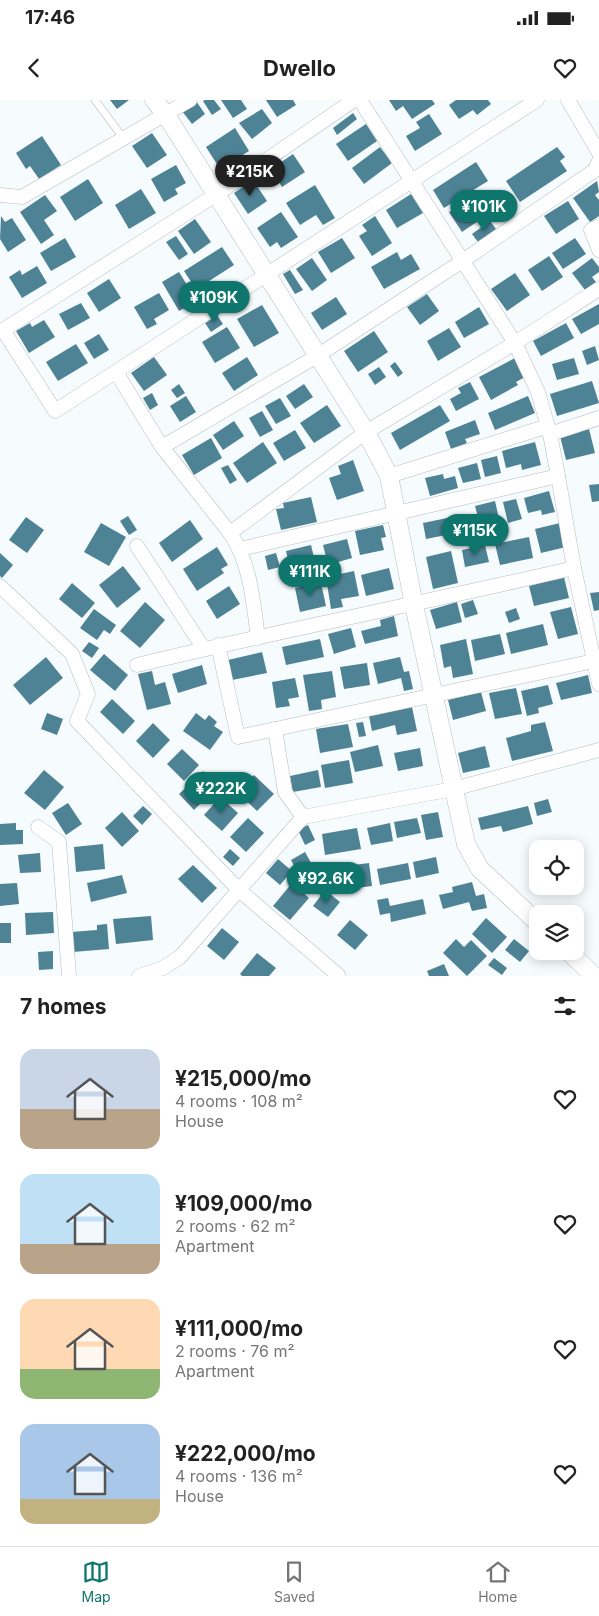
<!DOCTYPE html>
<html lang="en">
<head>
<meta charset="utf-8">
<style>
  :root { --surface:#fff; --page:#f2f2f2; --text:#222; --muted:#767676; --line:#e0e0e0; --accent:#0f766e }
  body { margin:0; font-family:Inter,sans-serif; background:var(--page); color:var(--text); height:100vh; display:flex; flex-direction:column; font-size:19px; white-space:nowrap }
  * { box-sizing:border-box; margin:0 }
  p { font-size:16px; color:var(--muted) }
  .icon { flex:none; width:28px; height:28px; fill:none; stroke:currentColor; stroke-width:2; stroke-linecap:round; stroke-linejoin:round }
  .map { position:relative; height:876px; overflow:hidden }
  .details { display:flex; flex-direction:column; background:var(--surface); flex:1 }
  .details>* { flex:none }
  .fabs { position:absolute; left:529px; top:740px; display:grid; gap:10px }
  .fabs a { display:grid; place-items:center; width:55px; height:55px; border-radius:10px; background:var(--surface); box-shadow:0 2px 12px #0003; font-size:25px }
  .price { position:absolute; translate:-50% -42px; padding:0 11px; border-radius:18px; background:var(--accent); color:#fff; font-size:16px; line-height:32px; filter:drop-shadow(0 1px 2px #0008) }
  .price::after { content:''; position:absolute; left:50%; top:30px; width:15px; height:11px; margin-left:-8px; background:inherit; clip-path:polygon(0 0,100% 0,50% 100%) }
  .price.active { background:#222; color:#fff }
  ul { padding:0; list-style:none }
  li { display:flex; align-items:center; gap:15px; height:125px; padding:0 20px }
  li span { display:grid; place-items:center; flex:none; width:140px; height:100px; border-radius:15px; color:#555 }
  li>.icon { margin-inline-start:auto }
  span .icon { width:60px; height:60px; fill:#fffc; stroke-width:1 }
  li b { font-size:21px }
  h2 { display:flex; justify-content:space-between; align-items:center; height:60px; padding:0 20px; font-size:21px }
  .status { display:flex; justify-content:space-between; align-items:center; height:35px; padding:0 25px; background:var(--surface); direction:ltr }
  .status svg { height:14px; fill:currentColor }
  header { display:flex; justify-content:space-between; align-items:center; height:65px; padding:0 20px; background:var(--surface); font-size:22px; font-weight:700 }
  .menu { display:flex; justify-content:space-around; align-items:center; height:70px; border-top:1px solid var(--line); background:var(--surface); font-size:14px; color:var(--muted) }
  .menu a { display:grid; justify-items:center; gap:2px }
  .menu .active { color:var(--accent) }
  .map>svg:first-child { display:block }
</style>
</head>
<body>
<div class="status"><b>17:46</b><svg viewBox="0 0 49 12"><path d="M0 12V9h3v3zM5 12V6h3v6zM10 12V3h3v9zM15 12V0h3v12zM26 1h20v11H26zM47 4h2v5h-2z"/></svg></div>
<header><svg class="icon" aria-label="back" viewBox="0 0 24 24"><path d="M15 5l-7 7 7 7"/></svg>Dwello<svg class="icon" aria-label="heart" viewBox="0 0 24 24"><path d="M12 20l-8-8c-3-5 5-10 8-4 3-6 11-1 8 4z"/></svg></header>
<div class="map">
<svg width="599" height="876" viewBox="0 0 599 876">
  <rect width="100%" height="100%" fill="#f6fbfd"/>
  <!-- building -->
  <g fill="#4e8295">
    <path d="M110,0H129L117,9Z"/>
    <path d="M205,0H214L221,9L212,15L203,1Z"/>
    <path d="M221,0H241L247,9L233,18Z"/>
    <path d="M266,0H293L296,5L277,17Z"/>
    <path d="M389,0H432L435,4L412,19L403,6L396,11Z"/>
    <path d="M456,0H488L491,4L477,15L473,10L459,19L449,5Z"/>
    <path d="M196,1L205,14L192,24L182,11Z"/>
    <path d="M262,9L272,23L252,39L239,23Z"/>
    <path d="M353,13L357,19L337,35L333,28Z"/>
    <path d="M429,14L442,34L415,51L406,36L420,28L416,22Z"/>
    <path d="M366,24L377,41L348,61L336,44Z"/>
    <path d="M235,28L249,51L220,69L206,47Z"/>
    <path d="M152,33L167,55L147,68L132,46Z"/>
    <path d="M42,36L61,65L39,79L30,66L26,69L16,53Z"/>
    <path d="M380,47L392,63L364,84L352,68Z"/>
    <path d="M557,47L565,57L560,61L567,71L520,102L506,81Z"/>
    <path d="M293,54L305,72L282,87L271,69Z"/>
    <path d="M476,62L488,81L444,108L433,90Z"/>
    <path d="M176,65L186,83L175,89L178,94L164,102L151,79Z"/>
    <path d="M88,79L103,103L75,121L60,97Z"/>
    <path d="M253,80L267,101L248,114L234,93Z"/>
    <path d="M597,81L599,92L595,95L599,100V116L590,122L573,98Z"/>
    <path d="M315,85L335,118L323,125L316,115L300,125L286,103Z"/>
    <path d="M141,89L156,113L129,129L115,105Z"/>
    <path d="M411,94L423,113L397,128L386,110Z"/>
    <path d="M45,95L57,111L44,120L54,135L41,144L20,112Z"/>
    <path d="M467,101L471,108L476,104L484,117L462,132L449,112Z"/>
    <path d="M568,101L579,119L556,134L544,116Z"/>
    <path d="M281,112L298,137L281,148L277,142L270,147L257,128Z"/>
    <path d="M1,116L5,122L12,118L26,140L8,152L0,139Z"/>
    <path d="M375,116L392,143L372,156L359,136L367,131L362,125Z"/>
    <path d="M195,119L211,142L194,154L178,131Z"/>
    <path d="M490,121L496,129L478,142L472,134Z"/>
    <path d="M176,136L188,154L179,160L166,142Z"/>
    <path d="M65,138L76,157L51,171L40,153Z"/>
    <path d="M342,138L355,158L331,173L318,152Z"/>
    <path d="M575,138L586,154L563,169L552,153Z"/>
    <path d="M222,147L234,165L206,183L209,188L199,194L184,171Z"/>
    <path d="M397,152L401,160L411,154L420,169L384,189L371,167Z"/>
    <path d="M549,156L563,177L542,191L528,170Z"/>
    <path d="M312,158L327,180L312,191L296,169Z"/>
    <path d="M592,158L599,167V172L592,177L596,182L585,190L572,173Z"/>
    <path d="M37,166L47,183L22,198L9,177L20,170L22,175Z"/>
    <path d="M290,170L303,190L295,194L283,174Z"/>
    <path d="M179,172L197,201L179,211L162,182Z"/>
    <path d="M515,173L530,195L507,211L491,189Z"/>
    <path d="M109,179L121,198L99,212L87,193Z"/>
    <path d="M159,193L169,210L154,219L157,224L147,229L134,207Z"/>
    <path d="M427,194L439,211L420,225L407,207Z"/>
    <path d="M336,197L347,214L322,230L311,213Z"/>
    <path d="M81,203L90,218L68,230L59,214Z"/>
    <path d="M599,204V224L581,234L572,219Z"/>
    <path d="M262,205L279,233L254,247L237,219Z"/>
    <path d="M479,207L489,224L464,238L455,222Z"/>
    <path d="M217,215L223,224L211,232L205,223Z"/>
    <path d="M44,220L55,237L29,253L16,231L30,223L32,227Z"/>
    <path d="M566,223L574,238L541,256L533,241Z"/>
    <path d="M227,227L240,248L215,263L202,242Z"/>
    <path d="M449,228L461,247L438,261L427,241Z"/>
    <path d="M374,231L388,252L358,272L344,251Z"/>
    <path d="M99,234L109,250L94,259L84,243Z"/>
    <path d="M76,244L88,263L58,281L46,262Z"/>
    <path d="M595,246L599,260L587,265L582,251Z"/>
    <path d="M154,257L167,275L144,291L131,273Z"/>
    <path d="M247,257L258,275L234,291L222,273Z"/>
    <path d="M515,258L525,277L516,282L518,285L491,300L479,277Z"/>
    <path d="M574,258L579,274L557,280L552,264Z"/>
    <path d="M395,262L403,273L398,277L390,266Z"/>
    <path d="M379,267L386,277L375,285L368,274Z"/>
    <path d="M592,281L599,303L557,316L550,294Z"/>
    <path d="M470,282L479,299L456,311L450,299L461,293L458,288Z"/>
    <path d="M179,284L185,293L177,298L171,290Z"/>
    <path d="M304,284L313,297L295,309L286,296Z"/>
    <path d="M152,293L158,305L150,310L143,298Z"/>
    <path d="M186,296L196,312L180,322L170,306Z"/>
    <path d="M528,296L535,313L495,330L488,313Z"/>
    <path d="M280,298L291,316L276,324L265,306Z"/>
    <path d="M327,305L341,326L314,343L300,323Z"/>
    <path d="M440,305L450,321L400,350L391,333Z"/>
    <path d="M262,311L273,330L260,337L249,318Z"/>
    <path d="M475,320L480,334L465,339L467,343L451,349L445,332Z"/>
    <path d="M234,321L244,336L223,350L213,335Z"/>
    <path d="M589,329L595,353L566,360L560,336Z"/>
    <path d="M295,330L306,348L284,361L273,343Z"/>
    <path d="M211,338L222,358L194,375L182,355Z"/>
    <path d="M263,342L277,363L247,383L233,363Z"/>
    <path d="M535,342L541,365L522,370L521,364L506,368L502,351Z"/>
    <path d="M497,356L501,373L485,377L481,360Z"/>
    <path d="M353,360L364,391L337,400L329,378L341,374L338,366Z"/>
    <path d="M477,363L481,379L463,383L458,368Z"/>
    <path d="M228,365L237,380L230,384L221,368Z"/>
    <path d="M443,374L444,379L455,376L458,388L430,396L425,378Z"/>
    <path d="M599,384V401L592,402L589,385Z"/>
    <path d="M549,391L555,412L542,415L541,410L528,413L524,398Z"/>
    <path d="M311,397L317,422L281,430L276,409L284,408L283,403Z"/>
    <path d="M516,399L522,419L508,423L503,402Z"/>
    <path d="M495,401L501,427L482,432L475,406Z"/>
    <path d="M128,416L137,430L129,435L120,421Z"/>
    <path d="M26,417L44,430L27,453L9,440Z"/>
    <path d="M452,417L456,433L426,439L423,423Z"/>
    <path d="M190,420L203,439L172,462L159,443Z"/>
    <path d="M101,423L126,437L109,466L84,452Z"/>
    <path d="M560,423L566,447L541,453L535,429Z"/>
    <path d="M383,425L386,437L381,438L384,450L360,455L355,431Z"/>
    <path d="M529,437L533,458L500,465L495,444Z"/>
    <path d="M347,439L352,458L328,465L323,445Z"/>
    <path d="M311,445L316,466L291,473L286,451Z"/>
    <path d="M485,445L489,462L465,467L462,450Z"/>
    <path d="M217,447L228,465L221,469L224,473L197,491L183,469Z"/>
    <path d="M451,451L458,483L433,489L426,457Z"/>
    <path d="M0,453L13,465L2,478L0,476Z"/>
    <path d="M276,453L280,467L268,470L265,456Z"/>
    <path d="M123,466L141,489L117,508L99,485Z"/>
    <path d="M389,468L394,489L366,496L361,475Z"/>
    <path d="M354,471L359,496L341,499L343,507L331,509L326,477Z"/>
    <path d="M564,477L569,498L534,506L529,486Z"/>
    <path d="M72,483L95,503L82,518L59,499Z"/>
    <path d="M321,483L326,506L300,512L295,488Z"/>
    <path d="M229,486L240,504L217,519L206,501Z"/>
    <path d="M599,492V510L594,511L590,493Z"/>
    <path d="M473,500L478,514L465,518L461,504Z"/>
    <path d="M145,502L165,520L140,548L120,531Z"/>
    <path d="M457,502L462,522L436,529L430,510Z"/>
    <path d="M571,507L578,534L558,539L550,512Z"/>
    <path d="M516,508L520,519L509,523L505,512Z"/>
    <path d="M94,509L116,525L110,534L104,530L97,540L80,528Z"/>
    <path d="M394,516L398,536L365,544L361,531L381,526L380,520Z"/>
    <path d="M543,524L548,545L511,554L506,533Z"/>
    <path d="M351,528L356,547L334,554L328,534Z"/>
    <path d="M500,534L505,554L475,561L471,540Z"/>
    <path d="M320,539L324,557L286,565L282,547Z"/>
    <path d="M466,539L473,574L453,578L451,566L444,568L440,545Z"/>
    <path d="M89,542L99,548L92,558L82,551Z"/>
    <path d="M262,552L267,573L232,580L228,560Z"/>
    <path d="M104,554L128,575L115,591L90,570Z"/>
    <path d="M46,557L63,578L30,605L13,585Z"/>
    <path d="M400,557L404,572L409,571L413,589L404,591L401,578L378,584L373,563Z"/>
    <path d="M367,563L370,585L344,589L340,567Z"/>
    <path d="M202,565L207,584L178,593L172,574Z"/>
    <path d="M152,571L155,585L165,582L171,604L147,610L138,574Z"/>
    <path d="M332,571L336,597L321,600L322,609L309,611L303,575Z"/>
    <path d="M588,575L592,593L561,600L556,583Z"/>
    <path d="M295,578L299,597L288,599L290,606L276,608L272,582Z"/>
    <path d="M548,585L553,604L538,608L539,613L527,616L521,591Z"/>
    <path d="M516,588L522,614L495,619L489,593Z"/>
    <path d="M481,592L486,611L453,620L448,600Z"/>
    <path d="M112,599L135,621L123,634L100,612Z"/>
    <path d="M412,607L417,631L397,635L395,625L372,631L369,616Z"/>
    <path d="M47,613L63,619L57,635L41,629Z"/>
    <path d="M196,613L205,620L209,615L217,622L214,626L223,632L210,650L183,631Z"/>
    <path d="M363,622L366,636L359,637L356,623Z"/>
    <path d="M545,622L553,651L512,661L506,638L531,631V625Z"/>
    <path d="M153,623L170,640L153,658L136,641Z"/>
    <path d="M348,624L353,647L320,653L316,629Z"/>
    <path d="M378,645L383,666L355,672L350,652Z"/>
    <path d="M485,646L490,667L463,673L458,653Z"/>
    <path d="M420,648L423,666L398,671L394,653Z"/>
    <path d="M182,649L199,665L184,681L167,664Z"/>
    <path d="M349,660L353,683L325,688L321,665Z"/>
    <path d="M44,670L64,687L45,710L24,693Z"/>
    <path d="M318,670L321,687L293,692L290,676Z"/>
    <path d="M203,671L218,686L194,710L179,694Z"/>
    <path d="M254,675L274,694L257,711L237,692Z"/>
    <path d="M220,697L238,713L222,731L204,715Z"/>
    <path d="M548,699L552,712L537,716L534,703Z"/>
    <path d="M68,703L82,724L66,735L52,713Z"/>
    <path d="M143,706L152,714L142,725L133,716Z"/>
    <path d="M528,706L533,724L503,732L501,726L481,730L478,718Z"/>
    <path d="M122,712L139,731L122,747L105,728Z"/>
    <path d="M438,712L443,737L426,740L421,715Z"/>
    <path d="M248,718L264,733L246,752L230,737Z"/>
    <path d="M417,718L421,733L397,738L394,722Z"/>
    <path d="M16,723V730H23V744L0,745V724Z"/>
    <path d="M390,723L393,741L371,745L367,728Z"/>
    <path d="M308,725L315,740L305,745L298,730Z"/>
    <path d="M357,728L361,749L325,755L322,734Z"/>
    <path d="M103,744L105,769L76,772L74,747Z"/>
    <path d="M230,749L240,758L233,766L223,757Z"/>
    <path d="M305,752L320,779L305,787L291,760Z"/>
    <path d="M40,753L41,772L20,773L18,755Z"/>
    <path d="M436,757L439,773L416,778L413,762Z"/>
    <path d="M278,759L292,771L280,785L266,773Z"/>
    <path d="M369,763L372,786L341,790L338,767Z"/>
    <path d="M408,763L411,779L380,785L377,769Z"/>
    <path d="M193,765L217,788L202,803L178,779Z"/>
    <path d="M122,775L127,793L91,802L87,783Z"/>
    <path d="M472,782L476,796L484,794L487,808L472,811L469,802L443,809L439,795L453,792L452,787Z"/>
    <path d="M17,783L19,804L0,806V784Z"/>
    <path d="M292,783L309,798L290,820L273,806Z"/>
    <path d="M325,790L340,802L328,817L313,806Z"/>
    <path d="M388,798L390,806L423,799L426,814L391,822L390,813L380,815L377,800Z"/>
    <path d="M53,812L54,833L26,835L25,813Z"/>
    <path d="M151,816L153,840L116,844L113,819Z"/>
    <path d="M486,818L507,837L492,853L472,834Z"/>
    <path d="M350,820L368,835L355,850L337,835Z"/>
    <rect x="0" y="823" width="11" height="20"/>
    <path d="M107,824L109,849L73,852L71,832L97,830V825Z"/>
    <path d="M222,828L239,842L224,860L207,846Z"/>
    <path d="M456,839L464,847L471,840L487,856L467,876L443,853Z"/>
    <path d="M514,839L529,851L520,862L505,850Z"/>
    <path d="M53,851V869L39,870L38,852Z"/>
    <path d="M257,853L276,868L269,876H242L240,874Z"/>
    <path d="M494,858L507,868L502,875L488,865Z"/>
    <path d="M444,864L449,876H429L427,871Z"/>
  </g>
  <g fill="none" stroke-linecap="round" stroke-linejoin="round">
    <defs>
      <path id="service" d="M95,0L124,39"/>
      <g id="minor">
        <path d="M354,0L217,94L3,230L55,311L537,0"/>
        <path d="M360,0L515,243L538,292L550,334"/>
        <path d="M568,0L599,53"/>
        <path d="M0,95L22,97L190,0"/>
        <path d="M599,126L591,130L599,150"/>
        <path d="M116,272L162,347L317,256L464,160L595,70L599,61"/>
        <path d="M162,347L230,433"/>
        <path d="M389,376L548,326"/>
        <path d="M558,376L574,468L599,584"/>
        <path d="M137,446L204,549"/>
        <path d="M240,449L558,376L550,334L599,318"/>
        <path d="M0,486L72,554L88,594L77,621L239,790L338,875"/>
        <path d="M258,538C253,502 251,464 230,433L366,332L515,243L599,189"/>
        <path d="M218,545L238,637L594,561"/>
        <path d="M137,565C282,530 428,502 574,468"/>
        <path d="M275,629L285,692L303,717"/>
        <path d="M38,727L59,742L69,876"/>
        <path d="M139,876L163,868L180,857L303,717L453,689L599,650"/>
      </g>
      <g id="tertiary">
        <path d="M154,0L166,15L366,332L389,376L414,505L466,744L480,769L538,823"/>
        <path d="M568,851L594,876"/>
      </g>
    </defs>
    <!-- service casing -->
    <use href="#service" stroke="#b8bcbe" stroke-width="8"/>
    <!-- minor casing -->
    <use href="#minor" stroke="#b8bcbe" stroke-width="15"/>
    <!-- tertiary casing -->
    <use href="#tertiary" stroke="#b8bcbe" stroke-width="19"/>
    <!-- service -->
    <use href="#service" stroke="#fff" stroke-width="7"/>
    <!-- minor -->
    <use href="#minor" stroke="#fff" stroke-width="14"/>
    <!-- tertiary -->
    <use href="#tertiary" stroke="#fff" stroke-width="18"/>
  </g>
</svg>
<div class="fabs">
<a><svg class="icon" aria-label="locate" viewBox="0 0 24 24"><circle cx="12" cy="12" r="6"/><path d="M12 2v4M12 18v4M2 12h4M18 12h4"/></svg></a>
<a><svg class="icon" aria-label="layers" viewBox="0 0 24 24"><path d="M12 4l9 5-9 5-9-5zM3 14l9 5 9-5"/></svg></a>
</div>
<b class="price active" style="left:250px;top:97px">¥215K</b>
<b class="price" style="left:484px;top:132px">¥101K</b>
<b class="price" style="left:214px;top:223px">¥109K</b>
<b class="price" style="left:475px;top:456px">¥115K</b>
<b class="price" style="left:310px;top:497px">¥111K</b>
<b class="price" style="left:221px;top:714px">¥222K</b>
<b class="price" style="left:326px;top:804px">¥92.6K</b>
</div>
<section class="details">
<h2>7 homes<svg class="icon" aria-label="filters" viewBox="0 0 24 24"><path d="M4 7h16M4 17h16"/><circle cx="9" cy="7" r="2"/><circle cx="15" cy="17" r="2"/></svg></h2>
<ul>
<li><span style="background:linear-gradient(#c9d6e8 60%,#b9a48a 0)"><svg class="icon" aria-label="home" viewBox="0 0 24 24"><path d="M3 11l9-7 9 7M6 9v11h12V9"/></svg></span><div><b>¥215,000/mo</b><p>4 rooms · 108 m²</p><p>House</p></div><svg class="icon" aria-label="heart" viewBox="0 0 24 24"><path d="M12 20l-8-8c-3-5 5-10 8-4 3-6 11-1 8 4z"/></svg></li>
<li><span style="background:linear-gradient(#bfe0f5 70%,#b9a48a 0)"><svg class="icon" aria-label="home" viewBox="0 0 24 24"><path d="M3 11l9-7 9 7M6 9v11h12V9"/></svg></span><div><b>¥109,000/mo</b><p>2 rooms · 62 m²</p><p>Apartment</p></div><svg class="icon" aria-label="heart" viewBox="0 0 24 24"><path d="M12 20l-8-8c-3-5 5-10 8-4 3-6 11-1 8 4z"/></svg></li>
<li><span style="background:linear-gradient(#ffd9b3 70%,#8fb573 0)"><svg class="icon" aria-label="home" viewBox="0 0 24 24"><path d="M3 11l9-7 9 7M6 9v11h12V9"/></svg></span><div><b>¥111,000/mo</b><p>2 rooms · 76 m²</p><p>Apartment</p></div><svg class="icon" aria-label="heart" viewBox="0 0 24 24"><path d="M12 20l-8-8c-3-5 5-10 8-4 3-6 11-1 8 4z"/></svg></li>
<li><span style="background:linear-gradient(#a9c7e8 75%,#c2b280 0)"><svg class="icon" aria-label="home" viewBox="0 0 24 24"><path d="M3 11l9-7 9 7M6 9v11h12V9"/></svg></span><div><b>¥222,000/mo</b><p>4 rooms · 136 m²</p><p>House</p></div><svg class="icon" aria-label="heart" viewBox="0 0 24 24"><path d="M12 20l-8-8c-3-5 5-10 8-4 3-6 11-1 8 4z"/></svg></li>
</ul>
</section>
<nav class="menu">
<a class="active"><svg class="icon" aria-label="map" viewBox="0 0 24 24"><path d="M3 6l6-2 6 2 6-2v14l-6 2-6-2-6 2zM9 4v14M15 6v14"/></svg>Map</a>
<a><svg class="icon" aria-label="saved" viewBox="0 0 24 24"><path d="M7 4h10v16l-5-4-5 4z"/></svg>Saved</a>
<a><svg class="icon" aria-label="home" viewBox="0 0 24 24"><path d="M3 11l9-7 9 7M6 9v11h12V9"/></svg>Home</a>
</nav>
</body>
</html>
